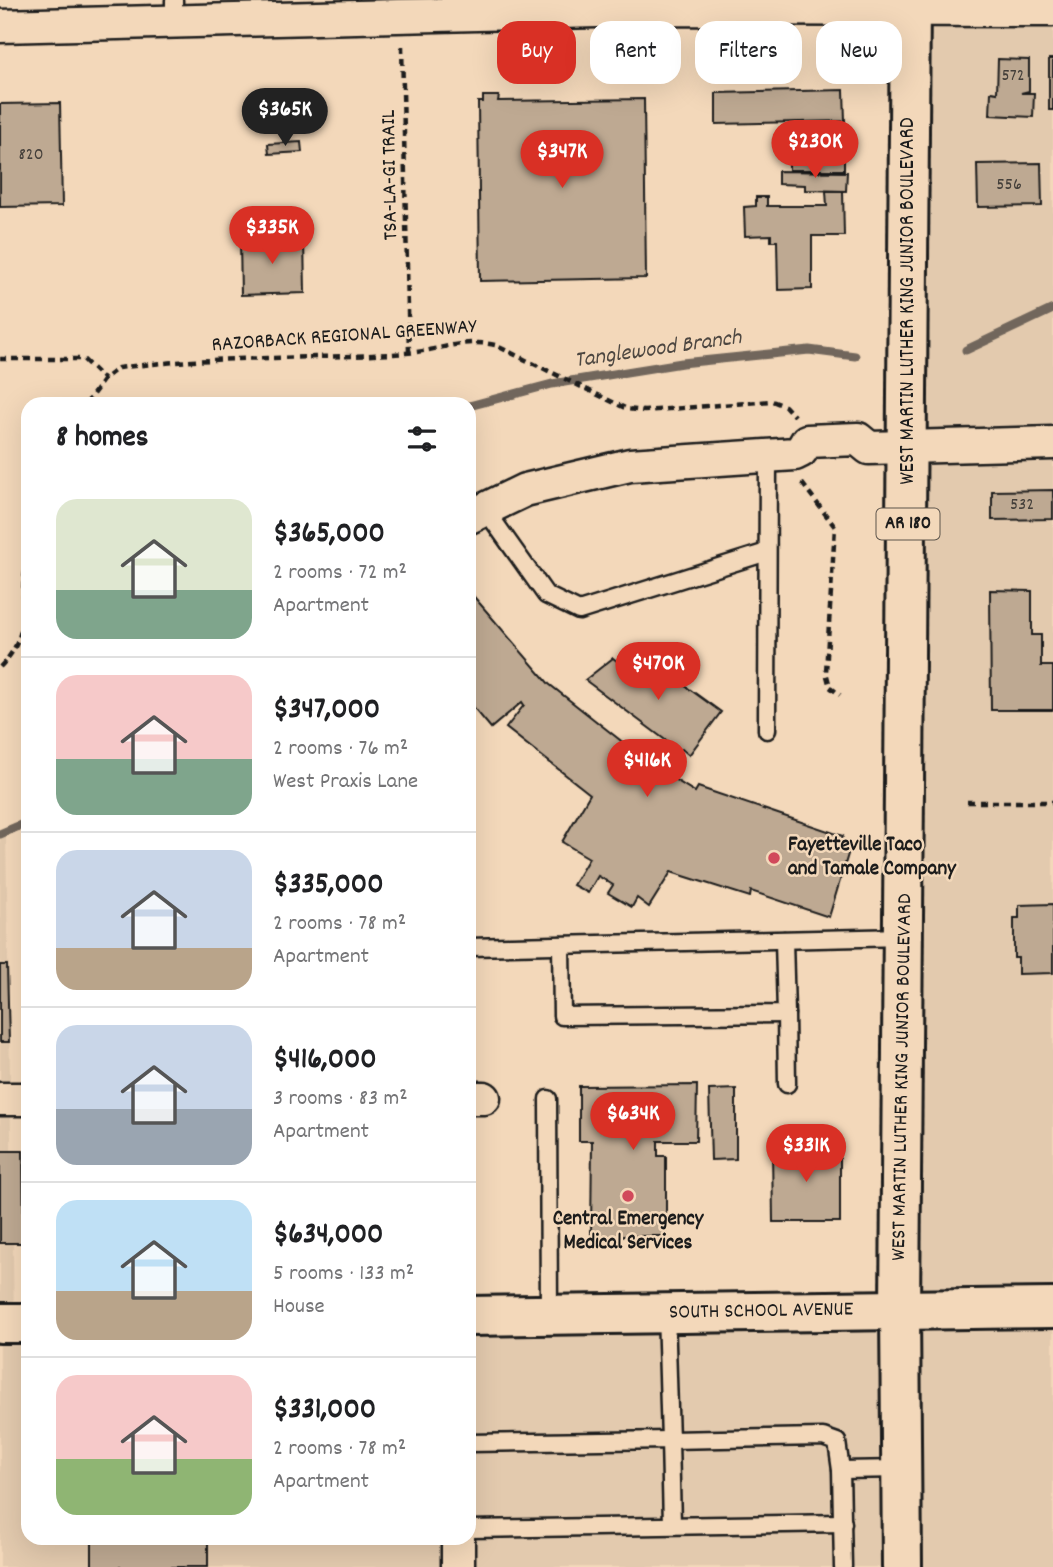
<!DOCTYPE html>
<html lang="en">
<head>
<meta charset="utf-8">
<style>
  :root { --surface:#fff; --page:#f2f2f2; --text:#202124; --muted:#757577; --line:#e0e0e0; --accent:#d93025 }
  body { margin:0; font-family:Dekko,sans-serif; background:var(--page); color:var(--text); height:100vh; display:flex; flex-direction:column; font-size:26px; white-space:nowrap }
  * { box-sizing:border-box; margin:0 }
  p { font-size:23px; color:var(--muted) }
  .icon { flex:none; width:38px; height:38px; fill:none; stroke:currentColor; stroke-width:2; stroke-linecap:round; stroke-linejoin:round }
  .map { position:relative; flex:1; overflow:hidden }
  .details { position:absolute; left:21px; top:397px; width:455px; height:1148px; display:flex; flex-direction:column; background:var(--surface); border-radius:21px; box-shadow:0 7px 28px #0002 }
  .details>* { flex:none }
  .banner { position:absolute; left:497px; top:21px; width:450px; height:63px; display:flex; gap:14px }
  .price { position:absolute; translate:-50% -60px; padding:0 16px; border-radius:24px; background:var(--accent); color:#fff; font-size:23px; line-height:46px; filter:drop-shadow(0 2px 4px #0008) }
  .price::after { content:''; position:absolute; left:50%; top:42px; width:21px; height:16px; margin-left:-10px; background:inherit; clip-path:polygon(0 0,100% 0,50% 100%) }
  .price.selected { background:#222; color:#fff }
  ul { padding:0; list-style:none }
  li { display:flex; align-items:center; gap:21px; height:175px; padding:0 35px }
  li+li { border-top:2px solid var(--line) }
  li span { display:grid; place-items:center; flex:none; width:196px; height:140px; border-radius:21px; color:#555 }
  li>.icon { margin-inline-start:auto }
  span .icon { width:84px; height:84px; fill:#fffc; stroke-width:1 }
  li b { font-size:30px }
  h2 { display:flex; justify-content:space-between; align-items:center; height:84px; padding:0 35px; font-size:30px }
  .chip { padding:0 24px; border-radius:21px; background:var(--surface); box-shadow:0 7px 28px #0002; font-size:24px; line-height:63px }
  .chip.selected { background:var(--accent); color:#fff }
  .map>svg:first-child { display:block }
</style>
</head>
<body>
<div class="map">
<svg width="1053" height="1567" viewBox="0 0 1053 1567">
  <rect width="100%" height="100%" fill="#f3d8ba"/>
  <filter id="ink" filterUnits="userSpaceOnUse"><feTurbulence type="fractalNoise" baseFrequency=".0143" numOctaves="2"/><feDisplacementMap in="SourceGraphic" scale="14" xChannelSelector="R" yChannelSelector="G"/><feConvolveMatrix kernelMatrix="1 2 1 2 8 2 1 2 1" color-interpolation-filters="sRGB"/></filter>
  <g filter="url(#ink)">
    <!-- built -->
    <path fill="#e3caae" d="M910,0H1053V1567H0V834L6,833L14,1323H28V1538H469V1316L900,1310Z"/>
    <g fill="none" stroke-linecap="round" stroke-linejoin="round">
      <!-- stream -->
      <g stroke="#71665b" stroke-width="9">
        <path d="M966,350L1053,309"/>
        <path d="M469,406L552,384L682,363L809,350L855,356"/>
        <path d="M0,834L28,822"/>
      </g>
    </g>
    <!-- building -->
    <g fill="#bea992" stroke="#1c1c1c" stroke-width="2">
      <path d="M998,59L1029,60V91L1021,93H1034L1033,117L990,115L991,92L997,93Z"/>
      <rect x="1049" y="59" width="4" height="51"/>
      <path d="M844,90L845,121L716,124V93Z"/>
      <path d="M483,96H499L498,101L644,99L646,278L480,281L478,102H483Z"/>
      <path d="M60,103L62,206L0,207V104Z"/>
      <path d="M301,142L302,152L269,154L268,144Z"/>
      <rect x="789" y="144" width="55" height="26"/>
      <path d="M1041,163L1042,206L978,207L977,164Z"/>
      <path d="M778,171L847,172L846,191L805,190V185L778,184Z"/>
      <path d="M826,191H843L844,236H812V289L778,290L777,241H771V235L745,236L744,207L756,206V197H767V206H827Z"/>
      <path d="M304,238L305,293L241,295L240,240Z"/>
      <path d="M1053,490V519L992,520V491Z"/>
      <path d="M990,590L1032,591V635H1041V666H1053V710H991Z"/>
      <path d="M469,591L549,684L653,766L695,792L698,787L843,836L838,848L849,851L829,917L751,891L750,897L671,872L649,907L637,898L632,907L608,893L613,885L598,876L588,893L573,885L589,858L562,842L590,794L506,728L524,705L522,702L491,728L469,702Z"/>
      <path d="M613,658L635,675L648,659L721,712L689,755L682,749L680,751L585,680Z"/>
      <path d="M1053,904V973L1018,974V958H1014V918H1019V905Z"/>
      <path d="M0,965H7L9,1042H0Z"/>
      <path d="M697,1085L696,1141H658V1156H666V1236H591L592,1141H579V1086Z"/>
      <path d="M736,1089V1159L711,1160L709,1090Z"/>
      <path d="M772,1147H840V1222H773Z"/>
      <path d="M0,1151H23L24,1243H0Z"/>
      <rect x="92" y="1538" width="116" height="29"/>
    </g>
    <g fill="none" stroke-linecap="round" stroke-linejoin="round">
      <defs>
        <g id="service">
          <path d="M174,0V23"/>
          <path d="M485,509L546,595L579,611L767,552"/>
          <path d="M767,730L768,454"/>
          <path d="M561,945L562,1016L786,1014L784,940"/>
          <path d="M469,947L904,937"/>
          <path d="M786,1014L787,1084"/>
          <path d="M548,1099L549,1315"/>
          <path d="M666,1313L670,1440L823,1437L837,1442L841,1470L901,1469"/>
          <path d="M469,1443L670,1440L672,1525"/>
          <path d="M841,1470L843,1567"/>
          <path d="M469,1529L843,1523"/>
        </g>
        <g id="minor">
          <path d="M0,26L676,9L1053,10"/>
          <path d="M469,517L525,490L630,465L795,454L801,451L807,441L858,439L869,448L1053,443"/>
          <path d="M469,1098H484"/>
          <path d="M0,1099H28"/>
          <path d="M458,1538V1567"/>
        </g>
        <path id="secondary" d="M900,1310L902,1567"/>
        <g id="primary">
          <path d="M900,1310L910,0"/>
          <path d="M469,1316L1053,1308"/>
          <path d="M0,1323H28"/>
        </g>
      </defs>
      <!-- service casing -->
      <use href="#service" stroke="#1c1c1c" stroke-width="21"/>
      <!-- minor casing -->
      <use href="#minor" stroke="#1c1c1c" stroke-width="37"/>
      <!-- secondary casing -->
      <use href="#secondary" stroke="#1c1c1c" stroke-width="44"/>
      <!-- primary casing -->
      <use href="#primary" stroke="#1c1c1c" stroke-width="44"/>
      <!-- path -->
      <g stroke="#1c1c1c" stroke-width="4.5" stroke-dasharray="7 5" stroke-linecap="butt">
        <path d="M402,46L409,353"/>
        <path d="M0,359H83L104,379"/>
        <path d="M86,404L104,379L118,368C213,355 311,360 406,353C438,351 463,338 495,345L627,409L644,411L772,401L785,406L794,416"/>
        <path d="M802,483L835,527L826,672L830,687L840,695"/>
        <path d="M0,667C37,629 15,600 28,561"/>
        <path d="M967,802H1053"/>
      </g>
      <!-- service -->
      <use href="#service" stroke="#f3d8ba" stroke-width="16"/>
      <!-- minor -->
      <use href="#minor" stroke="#f3d8ba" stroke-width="32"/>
      <!-- secondary -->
      <use href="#secondary" stroke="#f3d8ba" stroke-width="38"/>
      <!-- primary -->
      <use href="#primary" stroke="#f3d8ba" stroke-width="38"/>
    </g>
  </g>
  <!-- markers -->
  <g fill="#d1495b" stroke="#f3d8ba" stroke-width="2.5">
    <circle cx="774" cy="858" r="7"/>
    <circle cx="628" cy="1196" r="7"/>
  </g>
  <g text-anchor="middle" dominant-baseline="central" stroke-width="5" stroke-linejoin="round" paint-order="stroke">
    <!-- number labels -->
    <g font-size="18" fill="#443f3a">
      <text x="1013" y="76">572</text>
      <text x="31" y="155">820</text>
      <text x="1009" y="185">556</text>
      <text x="1022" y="505">532</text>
    </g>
    <!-- shield labels -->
    <rect fill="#f3d8ba" stroke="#5c544b" stroke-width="2" x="876.5" y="508.5" width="63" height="31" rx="5"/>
    <g font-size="19" font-weight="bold" fill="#1c1c1c">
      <text x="908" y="524">AR 180</text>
    </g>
    <!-- street labels -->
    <g font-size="21" fill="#1c1c1c" stroke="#f3d8ba">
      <text transform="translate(391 175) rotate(-91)">TSA-LA-GI TRAIL</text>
      <text transform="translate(909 301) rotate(-90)">WEST MARTIN LUTHER KING JUNIOR BOULEVARD</text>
      <text transform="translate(344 337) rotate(-4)">RAZORBACK REGIONAL GREENWAY</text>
      <text transform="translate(903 1077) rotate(-89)">WEST MARTIN LUTHER KING JUNIOR BOULEVARD</text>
      <text transform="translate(761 1312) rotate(-1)">SOUTH SCHOOL AVENUE</text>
    </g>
    <!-- poi labels -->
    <g font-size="21" font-weight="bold" fill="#1c1c1c" stroke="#f3d8ba" text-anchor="start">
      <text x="788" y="846">Fayetteville Taco<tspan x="788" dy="24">and Tamale Company</tspan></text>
      <text x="628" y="1220" text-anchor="middle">Central Emergency<tspan x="628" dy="24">Medical Services</tspan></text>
    </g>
    <!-- water labels -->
    <g font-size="23" font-style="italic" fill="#4d4741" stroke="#f3d8ba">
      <text transform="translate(658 350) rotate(-8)">Tanglewood Branch</text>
    </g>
  </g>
</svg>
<b class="price selected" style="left:285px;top:148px">$365K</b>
<b class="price" style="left:815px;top:180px">$230K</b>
<b class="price" style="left:562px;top:190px">$347K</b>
<b class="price" style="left:272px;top:266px">$335K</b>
<b class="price" style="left:658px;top:702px">$470K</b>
<b class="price" style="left:647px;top:799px">$416K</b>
<b class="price" style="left:633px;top:1152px">$634K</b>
<b class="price" style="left:806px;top:1184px">$331K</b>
<div class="banner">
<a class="chip selected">Buy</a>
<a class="chip">Rent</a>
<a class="chip">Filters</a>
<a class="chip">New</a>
</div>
<section class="details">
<h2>8 homes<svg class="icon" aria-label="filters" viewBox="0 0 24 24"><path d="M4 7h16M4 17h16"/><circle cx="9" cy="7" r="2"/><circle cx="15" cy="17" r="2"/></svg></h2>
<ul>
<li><span style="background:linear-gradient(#dfe7d0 65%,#7fa58c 0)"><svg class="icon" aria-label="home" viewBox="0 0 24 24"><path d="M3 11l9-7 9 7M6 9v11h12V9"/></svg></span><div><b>$365,000</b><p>2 rooms · 72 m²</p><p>Apartment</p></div></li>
<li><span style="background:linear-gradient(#f6c9c9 60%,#7fa58c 0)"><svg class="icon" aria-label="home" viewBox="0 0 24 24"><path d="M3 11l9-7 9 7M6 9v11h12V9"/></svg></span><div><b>$347,000</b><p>2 rooms · 76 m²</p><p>West Praxis Lane</p></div></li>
<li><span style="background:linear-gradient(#c9d6e8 70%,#b9a48a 0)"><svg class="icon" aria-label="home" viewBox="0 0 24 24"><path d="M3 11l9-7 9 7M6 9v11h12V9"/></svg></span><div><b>$335,000</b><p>2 rooms · 78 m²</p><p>Apartment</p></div></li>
<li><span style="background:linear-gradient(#c9d6e8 60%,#9aa5b1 0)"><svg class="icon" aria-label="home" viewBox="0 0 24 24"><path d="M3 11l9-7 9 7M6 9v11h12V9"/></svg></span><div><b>$416,000</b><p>3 rooms · 83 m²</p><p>Apartment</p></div></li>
<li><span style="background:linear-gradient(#bfe0f5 65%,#b9a48a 0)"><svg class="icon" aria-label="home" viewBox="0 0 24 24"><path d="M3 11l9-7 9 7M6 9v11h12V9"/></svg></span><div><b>$634,000</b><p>5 rooms · 133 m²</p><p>House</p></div></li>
<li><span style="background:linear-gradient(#f6c9c9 60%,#8fb573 0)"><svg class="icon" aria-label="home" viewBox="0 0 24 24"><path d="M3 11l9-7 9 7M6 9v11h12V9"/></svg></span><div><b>$331,000</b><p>2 rooms · 78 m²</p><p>Apartment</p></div></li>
</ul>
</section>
</div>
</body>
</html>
